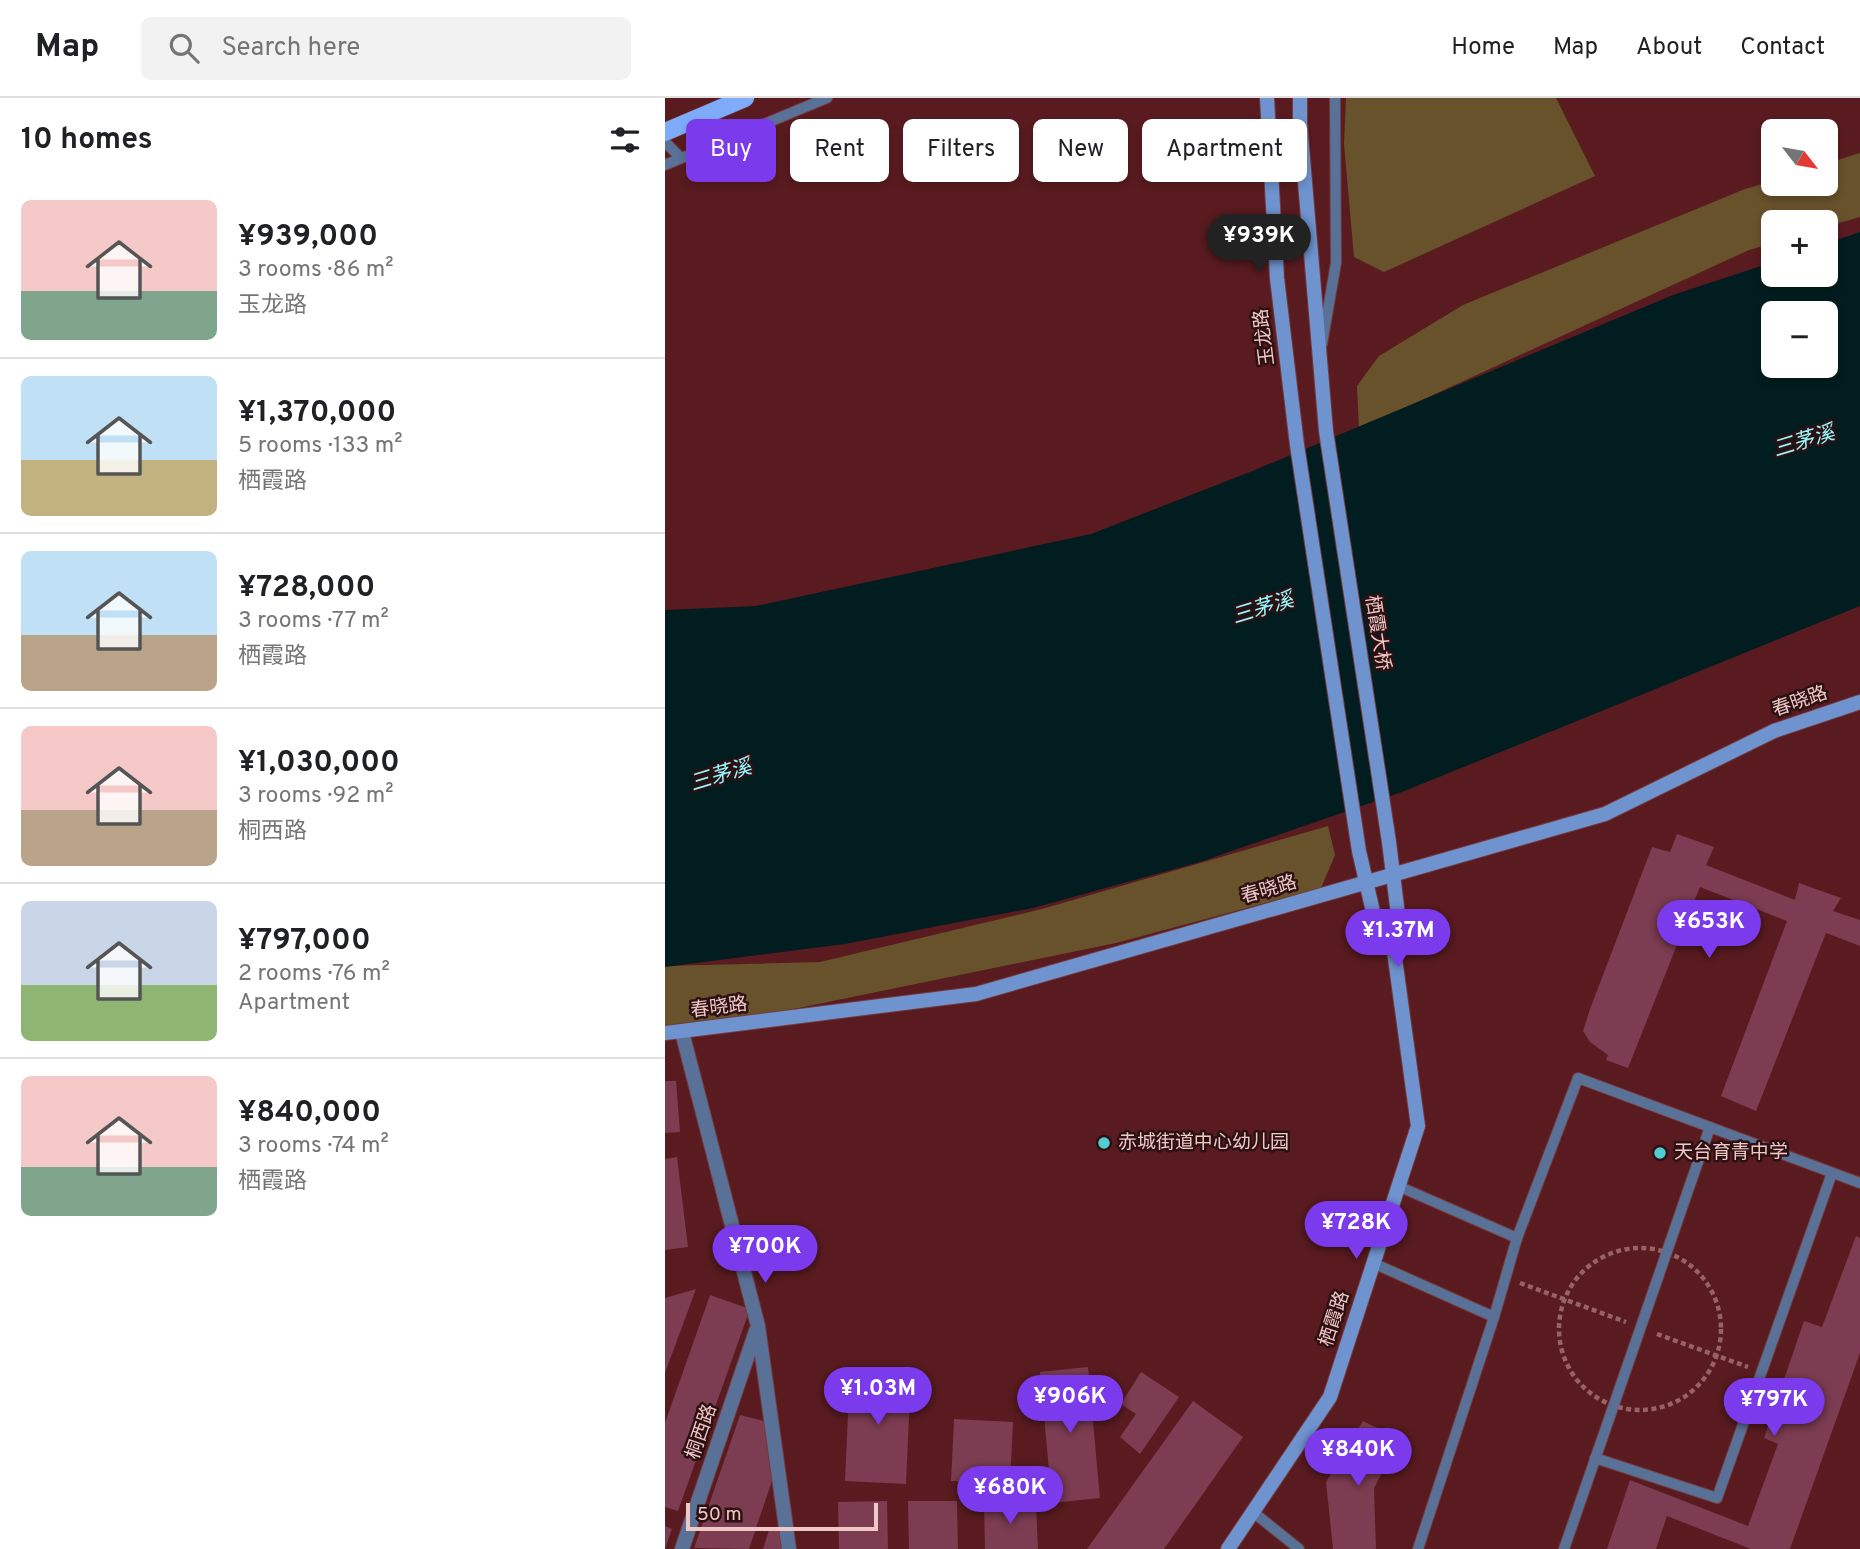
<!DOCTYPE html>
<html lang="en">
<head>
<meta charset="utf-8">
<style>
  :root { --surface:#fff; --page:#f2f2f2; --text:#202124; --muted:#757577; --line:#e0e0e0; --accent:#7c3aed }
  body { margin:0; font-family:Overpass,"Noto Sans SC",sans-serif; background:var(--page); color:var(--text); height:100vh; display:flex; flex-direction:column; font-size:26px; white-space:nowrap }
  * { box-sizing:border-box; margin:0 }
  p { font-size:23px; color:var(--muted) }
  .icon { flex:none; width:38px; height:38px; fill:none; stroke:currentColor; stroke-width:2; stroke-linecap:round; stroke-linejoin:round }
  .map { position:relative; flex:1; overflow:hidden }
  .panel { display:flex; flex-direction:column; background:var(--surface); width:665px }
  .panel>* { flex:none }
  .top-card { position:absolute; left:21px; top:21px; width:665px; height:63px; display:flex; gap:14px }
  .needle { width:46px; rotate:121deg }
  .controls { position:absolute; left:1096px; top:21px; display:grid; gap:14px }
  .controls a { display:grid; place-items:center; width:77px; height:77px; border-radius:10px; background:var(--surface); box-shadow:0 4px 10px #0003; font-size:35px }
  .scale { position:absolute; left:21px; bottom:18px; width:192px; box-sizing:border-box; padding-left:7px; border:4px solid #efc7c5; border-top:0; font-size:19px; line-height:24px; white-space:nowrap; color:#efc7c5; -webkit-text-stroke:5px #2d1112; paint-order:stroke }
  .price { position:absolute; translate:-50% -60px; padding:0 16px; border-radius:24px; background:var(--accent); color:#fff; font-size:23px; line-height:46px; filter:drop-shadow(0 2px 4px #0008) }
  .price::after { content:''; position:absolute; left:50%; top:42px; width:21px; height:16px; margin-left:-10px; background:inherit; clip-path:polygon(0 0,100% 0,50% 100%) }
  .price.active { background:#222; color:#fff }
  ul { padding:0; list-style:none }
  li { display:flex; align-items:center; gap:21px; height:175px; padding:0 21px }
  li+li { border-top:2px solid var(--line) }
  li span { display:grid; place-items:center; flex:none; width:196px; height:140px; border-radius:10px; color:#555 }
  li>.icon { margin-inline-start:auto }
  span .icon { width:84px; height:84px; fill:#fffc; stroke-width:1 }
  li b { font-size:30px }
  h2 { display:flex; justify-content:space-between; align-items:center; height:84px; padding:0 21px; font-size:30px }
  .chip { padding:0 24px; border-radius:10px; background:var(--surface); box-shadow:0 4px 10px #0003; font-size:24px; line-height:63px }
  .chip.active { background:var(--accent); color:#fff }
  header { display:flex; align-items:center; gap:42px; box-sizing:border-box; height:98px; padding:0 35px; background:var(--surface); border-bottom:2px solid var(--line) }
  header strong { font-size:33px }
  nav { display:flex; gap:38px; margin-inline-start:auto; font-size:24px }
  .search { width:490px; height:63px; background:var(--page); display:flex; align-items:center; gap:18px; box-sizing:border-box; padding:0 24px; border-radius:10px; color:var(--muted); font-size:26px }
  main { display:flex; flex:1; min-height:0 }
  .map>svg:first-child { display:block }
</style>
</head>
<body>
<header>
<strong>Map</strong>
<div class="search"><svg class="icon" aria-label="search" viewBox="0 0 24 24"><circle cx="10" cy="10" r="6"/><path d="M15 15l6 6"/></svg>Search here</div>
<nav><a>Home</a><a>Map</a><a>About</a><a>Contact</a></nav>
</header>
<main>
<section class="panel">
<h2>10 homes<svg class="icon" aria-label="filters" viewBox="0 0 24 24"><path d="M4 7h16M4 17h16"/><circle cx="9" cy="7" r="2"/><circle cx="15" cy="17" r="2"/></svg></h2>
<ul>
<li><span style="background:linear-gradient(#f6c9c9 65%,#7fa58c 0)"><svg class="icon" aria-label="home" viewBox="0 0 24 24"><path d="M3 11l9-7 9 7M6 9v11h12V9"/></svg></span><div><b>¥939,000</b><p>3 rooms · 86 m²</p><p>玉龙路</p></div></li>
<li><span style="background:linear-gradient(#bfe0f5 60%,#c2b280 0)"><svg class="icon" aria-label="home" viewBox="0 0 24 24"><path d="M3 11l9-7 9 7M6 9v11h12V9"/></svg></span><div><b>¥1,370,000</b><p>5 rooms · 133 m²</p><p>栖霞路</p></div></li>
<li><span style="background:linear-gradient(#bfe0f5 60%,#b9a48a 0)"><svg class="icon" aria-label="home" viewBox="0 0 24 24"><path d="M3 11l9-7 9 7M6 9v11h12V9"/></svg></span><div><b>¥728,000</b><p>3 rooms · 77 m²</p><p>栖霞路</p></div></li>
<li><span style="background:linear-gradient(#f6c9c9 60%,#b9a48a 0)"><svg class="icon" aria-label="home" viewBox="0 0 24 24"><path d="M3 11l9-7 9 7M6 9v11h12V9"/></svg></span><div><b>¥1,030,000</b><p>3 rooms · 92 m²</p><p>桐西路</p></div></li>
<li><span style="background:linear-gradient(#c9d6e8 60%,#8fb573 0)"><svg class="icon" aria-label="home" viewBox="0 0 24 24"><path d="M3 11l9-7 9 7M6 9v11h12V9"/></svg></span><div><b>¥797,000</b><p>2 rooms · 76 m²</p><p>Apartment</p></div></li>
<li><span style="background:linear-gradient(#f6c9c9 65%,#7fa58c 0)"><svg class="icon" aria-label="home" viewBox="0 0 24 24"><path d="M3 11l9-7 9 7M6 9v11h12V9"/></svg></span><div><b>¥840,000</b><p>3 rooms · 74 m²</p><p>栖霞路</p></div></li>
</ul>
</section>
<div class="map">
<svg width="1195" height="1451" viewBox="0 0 1195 1451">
  <rect width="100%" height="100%" fill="#591b1f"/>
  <!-- green -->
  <g fill="#68522c">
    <path d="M681,0H891L930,78L719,174L689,159L679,46Z"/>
    <path d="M1195,55V119L1160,129V124H1108V145L1084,152L694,331L692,288L714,258L798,207L1080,91L1108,83V86H1160V66Z"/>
    <path d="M663,728L670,757L656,790L451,845L17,934L0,935V868L155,864L377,811Z"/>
  </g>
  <!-- water -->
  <path fill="#021d1f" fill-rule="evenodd" d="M1195,134V508L737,694L535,764L368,810L180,846L0,869V512L91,508L426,436L585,374L1008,197L1108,164V177H1160V146ZM1108,215H1160V268H1108Z"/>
  <!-- building -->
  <g fill="#7c3c51">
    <path d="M1012,736L1049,749L1041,767L1130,802L1134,785L1176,800L1168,813L1195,822V848L1161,835L1091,1013L1056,998L1122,823L1035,789L963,970L941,962L943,957L925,944L918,933L925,911L987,749L1005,754Z"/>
    <path d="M0,983H11L15,1034L0,1035Z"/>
    <path d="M12,1059L23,1149L0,1152V1061Z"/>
    <path d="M1191,1138L1195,1140V1255L1125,1451H1086L1002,1418L991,1451H942L965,1382L1083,1428L1113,1346L1099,1340L1139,1223L1157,1229Z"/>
    <path d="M31,1191L0,1275V1200Z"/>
    <path d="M45,1197L85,1211L13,1413L0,1409V1325Z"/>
    <path d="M423,1269L435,1400L387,1405L375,1274Z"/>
    <path d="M185,1272L246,1274L241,1386L180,1383Z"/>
    <path d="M476,1274L514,1299L475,1356L455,1339L471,1316L456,1306Z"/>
    <path d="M528,1303L578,1339L499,1451H422Z"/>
    <path d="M75,1317L103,1324L112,1368L84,1451L29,1450Z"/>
    <path d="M289,1321L348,1324L345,1385L286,1383Z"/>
    <path d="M698,1323L735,1341L709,1390L711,1451H668L661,1384Z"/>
    <path d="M222,1403L223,1451H174L173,1404Z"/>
    <path d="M243,1403H292L293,1451H244Z"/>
    <path d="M319,1404L371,1407L373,1451H320Z"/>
    <path d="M0,1428L7,1431L0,1451Z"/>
    <path d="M105,1429L119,1436L122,1451H98Z"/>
  </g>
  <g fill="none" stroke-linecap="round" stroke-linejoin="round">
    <defs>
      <g id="lane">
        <path d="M0,44L16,60"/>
        <path d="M0,67L162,0"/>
        <path d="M657,246L671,165L670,0"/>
        <path d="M733,1088L852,1140"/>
        <path d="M708,1165L829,1219"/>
        <path d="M930,1360L1052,1400L1167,1075"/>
        <path d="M588,1414L634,1451"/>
        <path d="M753,1451L829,1219L852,1140L913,980L1195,1085"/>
        <path d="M899,1451L1045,1029"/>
      </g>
      <g id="street">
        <path d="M17,934L93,1228L124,1451"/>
        <path d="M17,1451L91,1233"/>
      </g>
      <g id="secondary">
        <path d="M602,0L612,180L632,347L694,753L715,844L729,853L735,833L724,744L661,333L635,25V0"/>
        <path d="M0,935L311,896L940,716L1109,633L1195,604"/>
        <path d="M563,1451L665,1299L753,1028L729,853"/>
      </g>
      <path id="primary" d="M0,34L80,0"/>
    </defs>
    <!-- lane casing -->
    <use href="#lane" stroke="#743a3d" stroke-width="12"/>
    <!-- street casing -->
    <use href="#street" stroke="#743a3d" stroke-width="16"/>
    <!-- secondary casing -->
    <use href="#secondary" stroke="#743a3d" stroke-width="16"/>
    <!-- primary casing -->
    <use href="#primary" stroke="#743a3d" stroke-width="19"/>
    <!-- path -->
    <g stroke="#976263" stroke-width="4.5" stroke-dasharray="5 3.5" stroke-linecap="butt">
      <circle cx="975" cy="1231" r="81"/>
      <path d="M855,1185L961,1224"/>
      <path d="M992,1236L1083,1269"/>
    </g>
    <!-- lane -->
    <use href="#lane" stroke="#5a7197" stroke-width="10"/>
    <!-- street -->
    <use href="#street" stroke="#5a7197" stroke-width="14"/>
    <!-- secondary -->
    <use href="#secondary" stroke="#6f93cf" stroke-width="14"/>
    <!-- primary -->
    <use href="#primary" stroke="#7facfa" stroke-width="18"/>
  </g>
  <!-- markers -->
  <g fill="#51ccd3" stroke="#2d1112" stroke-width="2.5">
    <circle cx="439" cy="1045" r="7"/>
    <circle cx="995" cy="1055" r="7"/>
  </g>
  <g text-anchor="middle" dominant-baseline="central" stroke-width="5" stroke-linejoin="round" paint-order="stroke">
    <!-- street labels -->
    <g font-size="19" fill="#efc7c5" stroke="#2d1112">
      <text transform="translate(600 239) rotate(-97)">玉龙路</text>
      <text transform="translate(712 535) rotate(81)">栖霞大桥</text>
      <text transform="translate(1135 604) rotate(-19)">春晓路</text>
      <text transform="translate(604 792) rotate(-16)">春晓路</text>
      <text transform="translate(54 910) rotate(-7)">春晓路</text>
      <text transform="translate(670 1221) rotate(-72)">栖霞路</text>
      <text transform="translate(37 1334) rotate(-71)">桐西路</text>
    </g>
    <!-- poi labels -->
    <g font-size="19" fill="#efc7c5" stroke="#2d1112" text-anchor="start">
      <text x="453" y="1045">赤城街道中心幼儿园</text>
      <text x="1009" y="1055">天台育青中学</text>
    </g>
    <!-- water labels -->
    <g font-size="21" font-style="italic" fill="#96f7fd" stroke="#2d1112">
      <text transform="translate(1139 344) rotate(-17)">三茅溪</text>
      <text transform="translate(598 511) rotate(-17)">三茅溪</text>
      <text transform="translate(56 678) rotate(-17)">三茅溪</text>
    </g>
  </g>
</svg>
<div class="controls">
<a><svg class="needle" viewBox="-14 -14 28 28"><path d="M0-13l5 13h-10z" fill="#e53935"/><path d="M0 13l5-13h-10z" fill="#757577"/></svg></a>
<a>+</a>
<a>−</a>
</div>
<div class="scale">50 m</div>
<b class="price active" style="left:594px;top:176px">¥939K</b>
<b class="price" style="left:1044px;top:862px">¥653K</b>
<b class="price" style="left:733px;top:871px">¥1.37M</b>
<b class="price" style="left:691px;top:1163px">¥728K</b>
<b class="price" style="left:100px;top:1187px">¥700K</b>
<b class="price" style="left:213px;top:1329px">¥1.03M</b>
<b class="price" style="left:405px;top:1337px">¥906K</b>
<b class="price" style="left:1109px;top:1340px">¥797K</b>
<b class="price" style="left:693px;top:1390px">¥840K</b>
<b class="price" style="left:345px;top:1428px">¥680K</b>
<div class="top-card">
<a class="chip active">Buy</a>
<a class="chip">Rent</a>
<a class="chip">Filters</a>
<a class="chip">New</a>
<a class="chip">Apartment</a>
</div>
</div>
</main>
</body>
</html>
